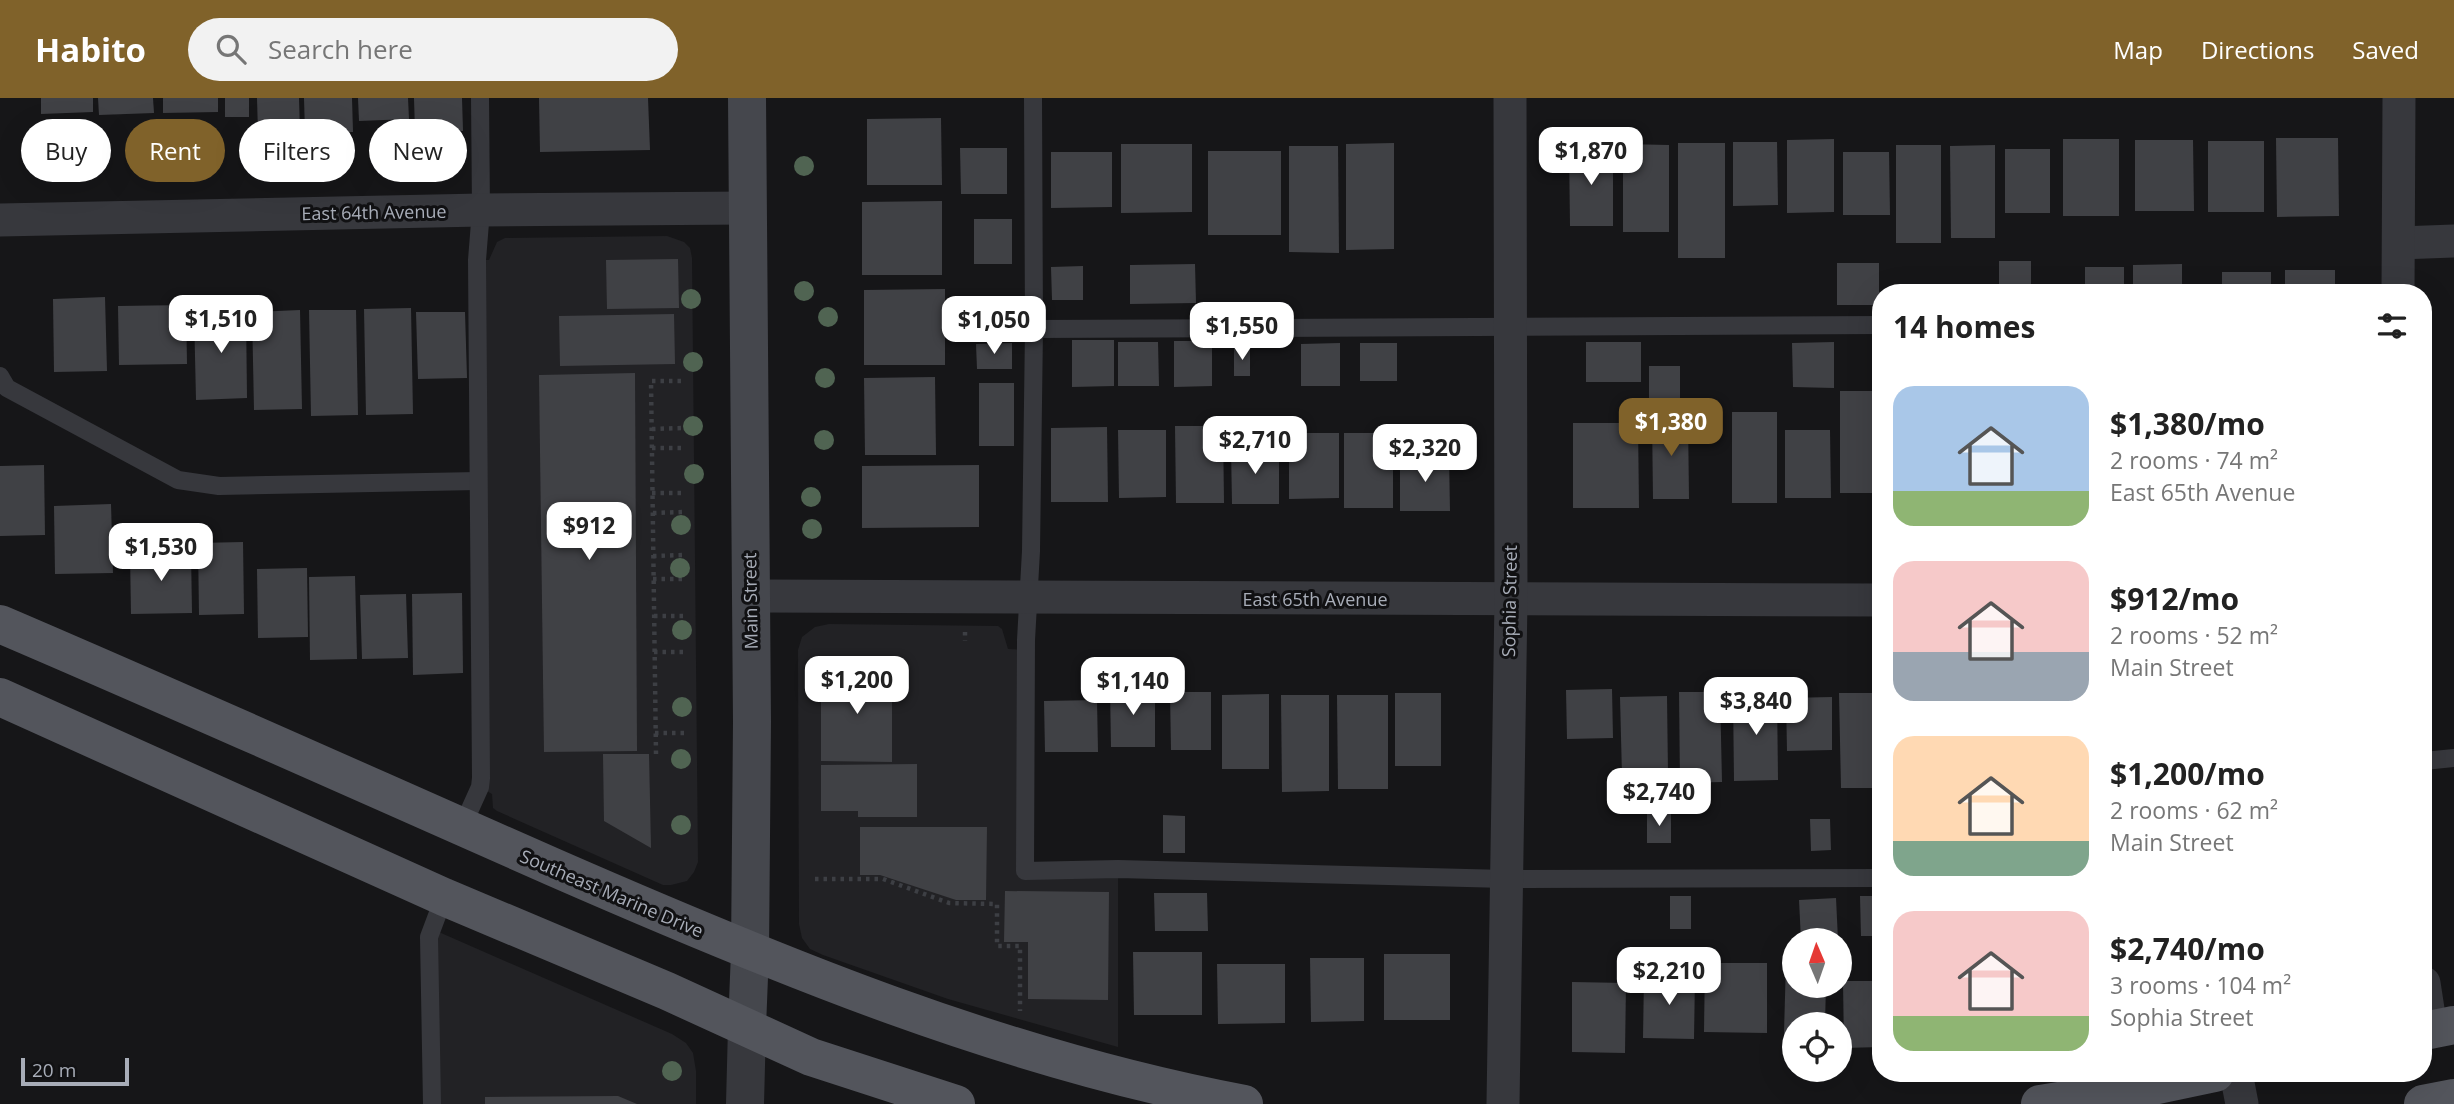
<!DOCTYPE html>
<html lang="en">
<head>
<meta charset="utf-8">
<style>
  :root { --surface:#fff; --page:#f2f2f2; --text:#222; --muted:#767676; --accent:#80622a }
  body { margin:0; font-family:"Open Sans",sans-serif; background:var(--page); color:var(--text); height:100vh; display:flex; flex-direction:column; font-size:26px; white-space:nowrap }
  * { box-sizing:border-box; margin:0 }
  p { font-size:23px; color:var(--muted) }
  .icon { flex:none; width:38px; height:38px; fill:none; stroke:currentColor; stroke-width:2; stroke-linecap:round; stroke-linejoin:round }
  .map { position:relative; flex:1; overflow:hidden }
  .details { position:absolute; left:1872px; top:186px; width:560px; height:798px; display:flex; flex-direction:column; background:var(--surface); border-radius:28px; box-shadow:0 7px 28px #0002 }
  .details>* { flex:none }
  .banner { position:absolute; left:21px; top:21px; width:665px; height:63px; display:flex; gap:14px }
  .needle { width:46px; rotate:358deg }
  .fabs { position:absolute; left:1782px; top:830px; display:grid; gap:14px }
  .fabs a { display:grid; place-items:center; width:70px; height:70px; border-radius:50%; background:var(--surface); box-shadow:0 7px 28px #0002; font-size:35px }
  .scale { position:absolute; left:21px; bottom:18px; width:108px; box-sizing:border-box; padding-left:7px; border:4px solid #a8adb8; border-top:0; font-size:19px; line-height:24px; white-space:nowrap; color:#a8adb8; -webkit-text-stroke:5px #111113; paint-order:stroke }
  .price { position:absolute; translate:-50% -60px; padding:0 16px; border-radius:14px; background:#fff; color:#222; font-size:23px; line-height:46px; filter:drop-shadow(0 2px 4px #0008) }
  .price::after { content:''; position:absolute; left:50%; top:42px; width:21px; height:16px; margin-left:-10px; background:inherit; clip-path:polygon(0 0,100% 0,50% 100%) }
  .price.selected { background:var(--accent); color:#fff }
  ul { padding:0; list-style:none }
  li { display:flex; align-items:center; gap:21px; height:175px; padding:0 21px }
  li span { display:grid; place-items:center; flex:none; width:196px; height:140px; border-radius:21px; color:#555 }
  li>.icon { margin-inline-start:auto }
  span .icon { width:84px; height:84px; fill:#fffc; stroke-width:1 }
  li b { font-size:30px }
  h2 { display:flex; justify-content:space-between; align-items:center; height:84px; padding:0 21px; font-size:30px }
  .pill { padding:0 24px; border-radius:32px; background:var(--surface); box-shadow:0 7px 28px #0002; font-size:24px; line-height:63px }
  .pill.selected { background:var(--accent); color:#fff }
  header { display:flex; align-items:center; gap:42px; box-sizing:border-box; height:98px; padding:0 35px; background:var(--accent); color:#fff }
  header strong { font-size:33px }
  nav { display:flex; gap:38px; margin-inline-start:auto; font-size:24px }
  .search { width:490px; height:63px; background:var(--page); display:flex; align-items:center; gap:18px; box-sizing:border-box; padding:0 24px; border-radius:38px; color:var(--muted); font-size:26px }
  .map>svg:first-child { display:block }
</style>
</head>
<body>
<header>
<strong>Habito</strong>
<div class="search"><svg class="icon" aria-label="search" viewBox="0 0 24 24"><circle cx="10" cy="10" r="6"/><path d="M15 15l6 6"/></svg>Search here</div>
<nav><a>Map</a><a>Directions</a><a>Saved</a></nav>
</header>
<div class="map">
<svg width="2454" height="1006" viewBox="0 0 2454 1006">
  <rect width="100%" height="100%" fill="#161618"/>
  <!-- built -->
  <g fill="#222225">
    <path d="M667,138L684,144L690,150L692,160L698,764L694,774L687,783L671,787H663L497,713L493,710L492,696L480,689L477,162H489L497,144L505,140Z"/>
    <path d="M829,526L998,528L1002,531L1008,551L1026,552L1025,772L1118,771V949L948,901L823,857L810,851L802,840L799,826L798,552L802,539L815,529Z"/>
    <path d="M432,831L672,936L686,945L693,955L696,973V1006H432Z"/>
  </g>
  <!-- building -->
  <g fill="#404145">
    <path d="M41,0H93V14L41,16Z"/>
    <path d="M98,0H153L154,15L99,17Z"/>
    <path d="M163,0H218V14L163,15Z"/>
    <rect x="225" y="0" width="24" height="19"/>
    <path d="M257,0H299L300,34L258,35Z"/>
    <path d="M304,0H352L353,34L305,35Z"/>
    <path d="M358,0H408L409,21L359,23Z"/>
    <path d="M414,0H462L463,33L415,34Z"/>
    <path d="M539,0H648L650,52L540,54Z"/>
    <path d="M941,20L942,87H867V21Z"/>
    <path d="M2276,40H2338L2339,118L2277,119Z"/>
    <path d="M1834,41V114L1787,115V42Z"/>
    <rect x="2063" y="41" width="56" height="77"/>
    <path d="M2135,42H2193L2194,113H2135Z"/>
    <rect x="2208" y="43" width="56" height="71"/>
    <path d="M1733,44H1777L1778,107L1733,108Z"/>
    <path d="M1394,45V151L1346,152V46Z"/>
    <rect x="1678" y="45" width="47" height="115"/>
    <path d="M1121,46H1192V114L1121,115Z"/>
    <path d="M1623,46L1669,47V134H1623Z"/>
    <rect x="1896" y="47" width="45" height="98"/>
    <path d="M1995,47V140H1951L1950,48Z"/>
    <path d="M1289,48H1338L1339,155L1289,154Z"/>
    <path d="M1613,49V128H1570L1569,50Z"/>
    <path d="M960,50H1007V96H961Z"/>
    <rect x="2005" y="51" width="45" height="64"/>
    <rect x="1208" y="53" width="73" height="84"/>
    <path d="M1051,54H1112V109L1051,110Z"/>
    <path d="M1843,54H1889L1890,117H1843Z"/>
    <path d="M942,103V177H862V104Z"/>
    <rect x="974" y="121" width="38" height="45"/>
    <path d="M678,161L679,210L607,211L606,162Z"/>
    <rect x="1999" y="163" width="32" height="31"/>
    <rect x="1837" y="165" width="42" height="42"/>
    <path d="M1195,166L1196,205L1130,206V167Z"/>
    <path d="M2182,166V194H2133V167Z"/>
    <path d="M1083,168V202H1052L1051,169Z"/>
    <rect x="2085" y="169" width="39" height="25"/>
    <rect x="2285" y="172" width="50" height="22"/>
    <rect x="2222" y="174" width="49" height="20"/>
    <path d="M945,191V267H864V192Z"/>
    <path d="M105,199L107,273L54,274L53,201Z"/>
    <path d="M186,207L187,266L119,267L118,208Z"/>
    <path d="M411,210L413,316L366,317L364,211Z"/>
    <path d="M300,212L302,311L254,312L252,214Z"/>
    <path d="M309,212H356L358,317L311,318Z"/>
    <path d="M194,214H246L247,300L196,302Z"/>
    <path d="M416,214H465L467,280L418,281Z"/>
    <path d="M674,216L675,266L560,268L559,218Z"/>
    <path d="M1072,242H1114V288L1072,289Z"/>
    <path d="M1174,243H1212V288L1174,289Z"/>
    <path d="M1118,244H1158L1159,288H1118Z"/>
    <rect x="1586" y="244" width="55" height="40"/>
    <path d="M1834,244V290L1793,289L1792,245Z"/>
    <path d="M1012,245V271H977L976,246Z"/>
    <path d="M1340,245V288H1301V246Z"/>
    <rect x="1360" y="245" width="37" height="38"/>
    <rect x="1234" y="250" width="16" height="28"/>
    <rect x="1649" y="268" width="31" height="40"/>
    <path d="M635,275L637,653L544,654L539,277Z"/>
    <path d="M935,279L936,357H865L864,280Z"/>
    <rect x="979" y="285" width="35" height="63"/>
    <rect x="1840" y="293" width="41" height="102"/>
    <rect x="1732" y="314" width="45" height="91"/>
    <path d="M1688,319L1689,401H1653L1652,320Z"/>
    <path d="M1573,325H1638L1639,410H1573Z"/>
    <path d="M1175,328H1223L1224,405H1176Z"/>
    <path d="M1107,329L1108,404H1051V330Z"/>
    <path d="M1118,332H1166V399L1119,400Z"/>
    <path d="M1785,332H1830L1831,400H1785Z"/>
    <path d="M1289,335H1339V400L1289,401Z"/>
    <rect x="1344" y="335" width="49" height="75"/>
    <path d="M1231,350H1279V406H1232Z"/>
    <path d="M1400,358H1449L1450,413H1400Z"/>
    <path d="M44,367L45,437L0,438V368Z"/>
    <path d="M979,367V429L862,430V368Z"/>
    <path d="M111,406L113,475L55,476L54,408Z"/>
    <path d="M243,444L244,516L199,517L198,445Z"/>
    <path d="M191,454L192,515L131,516L130,455Z"/>
    <path d="M307,470L308,539L258,540L257,471Z"/>
    <path d="M355,478L357,561L310,562L309,479Z"/>
    <path d="M462,495L463,575L413,577L412,496Z"/>
    <path d="M406,496L408,560L362,561L360,497Z"/>
    <path d="M892,572V664L821,663V574Z"/>
    <path d="M1110,589H1155V649H1111Z"/>
    <path d="M1612,591L1613,640L1567,641L1566,592Z"/>
    <path d="M1170,594H1211V652H1171Z"/>
    <path d="M1679,594H1720L1722,684L1680,685Z"/>
    <rect x="1395" y="595" width="46" height="73"/>
    <path d="M1777,595L1778,682L1734,683L1733,596Z"/>
    <path d="M1839,595H1881V690H1841Z"/>
    <path d="M1269,596V671H1222V597Z"/>
    <path d="M1281,597H1329V693L1282,694Z"/>
    <path d="M1337,597H1388V691H1338Z"/>
    <path d="M1667,598L1668,676L1622,677L1620,599Z"/>
    <path d="M1832,599V652L1787,653L1786,600Z"/>
    <path d="M1097,602L1098,654H1045L1044,603Z"/>
    <path d="M603,656H649L651,750L604,723Z"/>
    <path d="M917,666V719H858V713H821V667Z"/>
    <path d="M1671,714V745H1647V715Z"/>
    <path d="M1163,717L1185,718V755H1163Z"/>
    <path d="M1810,721H1830L1831,752L1811,753Z"/>
    <path d="M860,729H987L986,802H956L880,777H860Z"/>
    <path d="M1005,793L1109,794L1108,902L1028,901V844H1004Z"/>
    <path d="M1154,795H1207L1208,833H1155Z"/>
    <rect x="1670" y="798" width="21" height="33"/>
    <path d="M1860,798H1881V838H1861Z"/>
    <path d="M1836,800L1838,842H1801L1799,802Z"/>
    <path d="M1133,854H1202V917H1134Z"/>
    <rect x="1384" y="856" width="66" height="66"/>
    <path d="M1310,860H1364V923L1311,924Z"/>
    <path d="M1786,863H1794V887H1826L1825,926H1794V936L1784,935Z"/>
    <path d="M1705,865H1767V935L1704,934Z"/>
    <path d="M1217,866H1285V925L1218,926Z"/>
    <path d="M1644,878H1695L1694,941L1643,940Z"/>
    <path d="M1843,883H1881V949L1844,950Z"/>
    <path d="M1572,884L1626,885L1625,955L1572,954Z"/>
    <path d="M618,998L637,1006H485V999Z"/>
  </g>
  <g fill="none" stroke-linecap="round" stroke-linejoin="round">
    <!-- path -->
    <g stroke="#3d3f44" stroke-width="4.5" stroke-dasharray="3.5 5" stroke-linecap="butt">
      <path d="M652,331L683,330"/>
      <path d="M652,350H683"/>
      <path d="M652,395H684"/>
      <path d="M653,415L684,414"/>
      <path d="M653,458L685,457"/>
      <path d="M653,481H685"/>
      <path d="M654,518H685"/>
      <path d="M965,534V543"/>
      <path d="M654,554H686"/>
      <path d="M655,635H687"/>
      <path d="M656,656L651,283H682"/>
      <path d="M815,781H883L949,805L997,806V848H1020V913"/>
    </g>
    <!-- service -->
    <g stroke="#37383d" stroke-width="18">
      <path d="M1033,0L1034,231L1031,453L1026,542L1025,773L1118,771L1506,781L1881,780"/>
      <path d="M1034,231L1881,227"/>
      <path d="M0,278L7,290L178,382L219,388L478,383"/>
      <path d="M2424,663L2454,660"/>
      <path d="M462,729L480,689L481,680L477,162L481,112L480,0"/>
      <path d="M432,1006L429,839L444,799"/>
    </g>
    <!-- minor -->
    <g stroke="#37383d" stroke-width="33">
      <path d="M0,122L481,112L748,110"/>
      <path d="M2399,145L2454,143"/>
      <path d="M2398,194L2399,0"/>
      <path d="M750,498L1881,502"/>
      <path d="M2424,885L2431,931"/>
      <path d="M2236,975L2242,1006"/>
      <path d="M1503,1006L1511,502L1510,0"/>
    </g>
    <!-- tertiary -->
    <path stroke="#37383d" stroke-width="38" d="M745,1006L747,929"/>
    <!-- secondary -->
    <path stroke="#45474d" stroke-width="38" d="M747,0L752,624L750,854L747,929"/>
    <!-- primary -->
    <g stroke="#53555c" stroke-width="38">
      <path d="M0,526C185,605 369,688 553,769C777,867 1004,961 1244,1006"/>
      <path d="M0,599L444,799L667,893L811,959L956,1006"/>
      <path d="M2424,933L2454,927"/>
      <path d="M2040,1006L2158,987L2215,975"/>
      <path d="M2423,1006L2454,1000"/>
    </g>
  </g>
  <!-- trees -->
  <g fill="#506452">
    <circle cx="804" cy="68" r="10"/>
    <circle cx="804" cy="193" r="10"/>
    <circle cx="691" cy="201" r="10"/>
    <circle cx="828" cy="219" r="10"/>
    <circle cx="693" cy="264" r="10"/>
    <circle cx="825" cy="280" r="10"/>
    <circle cx="693" cy="328" r="10"/>
    <circle cx="824" cy="342" r="10"/>
    <circle cx="694" cy="376" r="10"/>
    <circle cx="811" cy="399" r="10"/>
    <circle cx="681" cy="427" r="10"/>
    <circle cx="812" cy="431" r="10"/>
    <circle cx="680" cy="470" r="10"/>
    <circle cx="682" cy="532" r="10"/>
    <circle cx="682" cy="609" r="10"/>
    <circle cx="681" cy="661" r="10"/>
    <circle cx="681" cy="727" r="10"/>
    <circle cx="672" cy="973" r="10"/>
  </g>
  <g text-anchor="middle" dominant-baseline="central" stroke-width="6" stroke-linejoin="round" paint-order="stroke">
    <!-- street labels -->
    <g font-size="18" fill="#a8adb8" stroke="#111113">
      <text transform="translate(374 114) rotate(-1)">East 64th Avenue</text>
      <text x="1315" y="501">East 65th Avenue</text>
      <text transform="translate(750 503) rotate(-91)">Main Street</text>
      <text transform="translate(1509 503) rotate(-89)">Sophia Street</text>
      <text transform="translate(612 795) rotate(23)">Southeast Marine Drive</text>
    </g>
  </g>
</svg>
<div class="fabs">
<a><svg class="needle" viewBox="-14 -14 28 28"><path d="M0-13l5 13h-10z" fill="#e53935"/><path d="M0 13l5-13h-10z" fill="#767676"/></svg></a>
<a><svg class="icon" aria-label="locate" viewBox="0 0 24 24"><circle cx="12" cy="12" r="6"/><path d="M12 2v4M12 18v4M2 12h4M18 12h4"/></svg></a>
</div>
<div class="scale">20 m</div>
<b class="price" style="left:1591px;top:89px">$1,870</b>
<b class="price" style="left:221px;top:257px">$1,510</b>
<b class="price" style="left:994px;top:258px">$1,050</b>
<b class="price" style="left:1242px;top:264px">$1,550</b>
<b class="price selected" style="left:1671px;top:360px">$1,380</b>
<b class="price" style="left:1255px;top:378px">$2,710</b>
<b class="price" style="left:1425px;top:386px">$2,320</b>
<b class="price" style="left:589px;top:464px">$912</b>
<b class="price" style="left:161px;top:485px">$1,530</b>
<b class="price" style="left:857px;top:618px">$1,200</b>
<b class="price" style="left:1133px;top:619px">$1,140</b>
<b class="price" style="left:1756px;top:639px">$3,840</b>
<b class="price" style="left:1659px;top:730px">$2,740</b>
<b class="price" style="left:1669px;top:909px">$2,210</b>
<div class="banner">
<a class="pill">Buy</a>
<a class="pill selected">Rent</a>
<a class="pill">Filters</a>
<a class="pill">New</a>
</div>
<section class="details">
<h2>14 homes<svg class="icon" aria-label="filters" viewBox="0 0 24 24"><path d="M4 7h16M4 17h16"/><circle cx="9" cy="7" r="2"/><circle cx="15" cy="17" r="2"/></svg></h2>
<ul>
<li><span style="background:linear-gradient(#a9c7e8 75%,#8fb573 0)"><svg class="icon" aria-label="home" viewBox="0 0 24 24"><path d="M3 11l9-7 9 7M6 9v11h12V9"/></svg></span><div><b>$1,380/mo</b><p>2 rooms · 74 m²</p><p>East 65th Avenue</p></div></li>
<li><span style="background:linear-gradient(#f6c9c9 65%,#9aa5b1 0)"><svg class="icon" aria-label="home" viewBox="0 0 24 24"><path d="M3 11l9-7 9 7M6 9v11h12V9"/></svg></span><div><b>$912/mo</b><p>2 rooms · 52 m²</p><p>Main Street</p></div></li>
<li><span style="background:linear-gradient(#ffd9b3 75%,#7fa58c 0)"><svg class="icon" aria-label="home" viewBox="0 0 24 24"><path d="M3 11l9-7 9 7M6 9v11h12V9"/></svg></span><div><b>$1,200/mo</b><p>2 rooms · 62 m²</p><p>Main Street</p></div></li>
<li><span style="background:linear-gradient(#f6c9c9 75%,#8fb573 0)"><svg class="icon" aria-label="home" viewBox="0 0 24 24"><path d="M3 11l9-7 9 7M6 9v11h12V9"/></svg></span><div><b>$2,740/mo</b><p>3 rooms · 104 m²</p><p>Sophia Street</p></div></li>
</ul>
</section>
</div>
</body>
</html>
